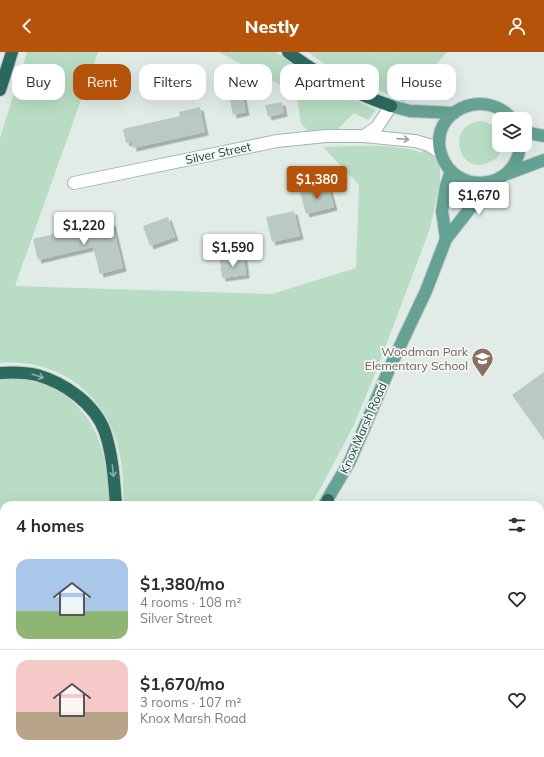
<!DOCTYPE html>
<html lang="en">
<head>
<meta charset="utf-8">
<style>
  :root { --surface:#fff; --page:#f7f7f7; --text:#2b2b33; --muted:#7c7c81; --line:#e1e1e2; --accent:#b45309 }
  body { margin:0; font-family:Mulish,sans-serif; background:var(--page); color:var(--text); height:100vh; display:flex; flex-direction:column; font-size:15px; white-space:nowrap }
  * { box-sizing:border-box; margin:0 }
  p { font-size:13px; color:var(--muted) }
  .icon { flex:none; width:22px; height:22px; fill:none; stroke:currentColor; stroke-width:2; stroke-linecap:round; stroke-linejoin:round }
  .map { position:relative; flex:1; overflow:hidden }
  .panel { position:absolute; left:0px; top:449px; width:544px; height:256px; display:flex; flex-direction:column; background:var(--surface); border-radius:12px 12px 0 0; box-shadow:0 4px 16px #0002 }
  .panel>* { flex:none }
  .banner { position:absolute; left:12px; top:12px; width:520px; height:36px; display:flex; gap:8px }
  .controls { position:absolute; left:492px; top:60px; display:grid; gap:8px }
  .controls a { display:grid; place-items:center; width:40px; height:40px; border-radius:8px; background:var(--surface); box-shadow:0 4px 16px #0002; font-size:20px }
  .price { position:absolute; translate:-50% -34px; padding:0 9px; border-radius:4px; background:#fff; color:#222; font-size:13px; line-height:26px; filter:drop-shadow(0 1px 2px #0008) }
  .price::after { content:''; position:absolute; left:50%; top:24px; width:12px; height:9px; margin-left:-6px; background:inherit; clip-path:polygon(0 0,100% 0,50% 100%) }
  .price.selected { background:var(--accent); color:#fff }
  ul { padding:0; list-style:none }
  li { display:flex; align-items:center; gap:12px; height:100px; padding:0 16px }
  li+li { border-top:1px solid var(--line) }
  li span { display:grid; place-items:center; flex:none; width:112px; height:80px; border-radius:12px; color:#555 }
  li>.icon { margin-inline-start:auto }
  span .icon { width:48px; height:48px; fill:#fffc; stroke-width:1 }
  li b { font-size:17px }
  h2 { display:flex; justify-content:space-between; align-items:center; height:48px; padding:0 16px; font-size:17px }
  .tag { padding:0 14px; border-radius:12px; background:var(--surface); box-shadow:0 4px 16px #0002; font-size:14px; line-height:36px }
  .tag.selected { background:var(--accent); color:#fff }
  header { display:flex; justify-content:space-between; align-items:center; height:52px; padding:0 16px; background:var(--accent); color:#fff; font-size:18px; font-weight:800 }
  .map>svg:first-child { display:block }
</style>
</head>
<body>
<header><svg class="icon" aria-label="back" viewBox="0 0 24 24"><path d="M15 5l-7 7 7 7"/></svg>Nestly<svg class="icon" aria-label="person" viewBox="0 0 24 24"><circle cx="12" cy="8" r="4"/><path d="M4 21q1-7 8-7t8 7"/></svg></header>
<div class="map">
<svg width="544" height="705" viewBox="0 0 544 705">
  <defs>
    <filter id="shadow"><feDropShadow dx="3.5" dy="3.5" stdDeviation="0" flood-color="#0004"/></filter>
  </defs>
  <rect width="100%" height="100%" fill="#e1ece7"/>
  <!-- green -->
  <g fill="#b9ddc4">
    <path d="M27,0H98L15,234L272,242L356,216L359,133L323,95C349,94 400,91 422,101L424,96L433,104L440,113V130L430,177L375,322L353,375L319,439L310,453H124C123,435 123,413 118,395C104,340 57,306 0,311V86Z"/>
    <path d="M219,0H276L299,16L348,45L376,58L368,68L354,61L337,78L308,79L301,71L296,41Z"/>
    <path d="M308,0H447L404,50L328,14Z"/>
    <path d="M480,69C497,72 499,78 499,93H502C501,101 497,107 490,110C461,126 443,74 480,69Z"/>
    <path d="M6,326C16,327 26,327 36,330C72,339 98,371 104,407C107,422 108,438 110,453H4V566H0V327Z"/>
    <path d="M540,513L544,516V565L542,568L540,567Z"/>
    <path d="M540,572L544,574V705H231L227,701H540Z"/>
    <path d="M0,613L4,615V701H79V705H0Z"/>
    <path d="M93,701H155L152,705H93Z"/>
    <path d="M192,701H218L221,705H189Z"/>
  </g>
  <!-- building -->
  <g fill="#b9c9c3" filter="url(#shadow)">
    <path d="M242,40L246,60L233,63L229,43Z"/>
    <path d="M282,50L284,61L268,65L265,53Z"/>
    <path d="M200,55L205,80L133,96L132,90L126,91L123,77L180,64L179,60Z"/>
    <path d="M328,133L334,155L306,162L300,140Z"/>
    <path d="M294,159L300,184L272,190L266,165Z"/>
    <path d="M168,165L175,185L150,194L143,174Z"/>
    <path d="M112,170L123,216L100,222L93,195L38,208L33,187L63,180V182Z"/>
    <path d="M244,205L246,223L222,226L220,208Z"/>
    <path d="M544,320V388L512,343Z"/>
  </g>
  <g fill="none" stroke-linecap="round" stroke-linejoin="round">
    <defs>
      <g id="minor">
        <path d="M364,84L377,75L391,54"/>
        <path d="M74,131L277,89L326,84H364L415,89L429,93L441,101"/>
      </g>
      <g id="major">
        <path d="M391,54L410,59L454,61"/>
        <path d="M512,67C484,34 428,60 441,102C455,145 517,138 520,93"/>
        <path d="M525,79L529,81L544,84"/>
        <path d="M507,122L544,108"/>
        <path d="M446,187L442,159L446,134L451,119"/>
        <path d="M324,453L350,409L391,313L426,239L446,187L479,145L498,127"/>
        <path d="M0,585L4,586"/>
      </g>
      <g id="highway">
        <path d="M288,0C319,24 354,41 391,54"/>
        <path d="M0,38L12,0"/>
        <path d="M0,321C12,320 24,320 37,323C65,331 95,352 105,380C113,404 114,429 116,453"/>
        <path d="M326,453L328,448"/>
        <path d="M0,595L4,598"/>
        <path d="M86,705V701"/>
        <path d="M159,705L162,701"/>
      </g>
    </defs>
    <!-- minor casing -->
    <use href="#minor" stroke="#a4b4ae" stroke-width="14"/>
    <!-- major casing -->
    <use href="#major" stroke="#c1c9c7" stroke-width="14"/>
    <!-- highway casing -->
    <use href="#highway" stroke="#c1c9c7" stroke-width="14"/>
    <!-- minor -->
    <use href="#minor" stroke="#fff" stroke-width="12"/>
    <!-- major -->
    <use href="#major" stroke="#65a294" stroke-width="12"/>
    <!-- highway -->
    <use href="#highway" stroke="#2c695e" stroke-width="12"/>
  </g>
  <!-- one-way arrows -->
  <defs><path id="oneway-shaft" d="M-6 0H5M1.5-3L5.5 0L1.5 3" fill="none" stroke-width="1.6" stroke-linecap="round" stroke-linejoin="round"/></defs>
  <use stroke="#909e9a" href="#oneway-shaft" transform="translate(403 87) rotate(5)"/>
  <g stroke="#8eb0aa">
    <use href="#oneway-shaft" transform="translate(38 324) rotate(18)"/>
    <use href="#oneway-shaft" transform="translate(113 419) rotate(83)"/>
  </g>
  <!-- icons -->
  <defs>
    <symbol id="school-pin" viewBox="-11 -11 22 30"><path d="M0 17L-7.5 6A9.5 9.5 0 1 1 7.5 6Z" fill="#8d6e63" stroke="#f1f8f5"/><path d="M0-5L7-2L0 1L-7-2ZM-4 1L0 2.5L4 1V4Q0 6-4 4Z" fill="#fff"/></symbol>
  </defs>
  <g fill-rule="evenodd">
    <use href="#school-pin" x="470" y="294" width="25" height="34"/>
  </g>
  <g text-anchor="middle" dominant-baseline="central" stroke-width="3.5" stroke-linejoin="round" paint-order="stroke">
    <!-- street labels -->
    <g font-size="12" fill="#213d36" stroke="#f1f8f5">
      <text transform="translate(218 101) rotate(-12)">Silver Street</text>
      <text transform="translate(363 376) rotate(-66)">Knox Marsh Road</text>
    </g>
    <!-- education labels -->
    <g font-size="12" fill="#785e54" stroke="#f1f8f5" text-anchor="end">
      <text x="468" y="299">Woodman Park<tspan x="468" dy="14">Elementary School</tspan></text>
    </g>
  </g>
</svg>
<div class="controls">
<a><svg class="icon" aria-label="layers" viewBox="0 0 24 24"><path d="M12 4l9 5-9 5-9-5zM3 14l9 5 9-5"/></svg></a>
</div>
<b class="price selected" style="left:317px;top:148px">$1,380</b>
<b class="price" style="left:479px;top:164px">$1,670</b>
<b class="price" style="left:84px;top:194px">$1,220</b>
<b class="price" style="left:233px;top:216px">$1,590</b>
<div class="banner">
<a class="tag">Buy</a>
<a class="tag selected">Rent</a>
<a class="tag">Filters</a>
<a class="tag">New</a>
<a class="tag">Apartment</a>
<a class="tag">House</a>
</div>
<section class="panel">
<h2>4 homes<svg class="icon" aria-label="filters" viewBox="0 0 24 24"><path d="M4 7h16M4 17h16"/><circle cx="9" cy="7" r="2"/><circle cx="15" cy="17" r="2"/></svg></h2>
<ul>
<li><span style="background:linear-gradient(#a9c7e8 65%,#8fb573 0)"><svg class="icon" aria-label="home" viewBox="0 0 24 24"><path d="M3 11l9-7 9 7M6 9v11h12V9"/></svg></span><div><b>$1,380/mo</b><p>4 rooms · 108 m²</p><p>Silver Street</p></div><svg class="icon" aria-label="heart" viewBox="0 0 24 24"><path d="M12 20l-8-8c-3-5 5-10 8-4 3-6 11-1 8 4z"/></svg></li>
<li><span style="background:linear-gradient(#f6c9c9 65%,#b9a48a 0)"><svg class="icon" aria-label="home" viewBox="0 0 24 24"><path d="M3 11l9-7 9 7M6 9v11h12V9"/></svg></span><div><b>$1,670/mo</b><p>3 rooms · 107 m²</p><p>Knox Marsh Road</p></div><svg class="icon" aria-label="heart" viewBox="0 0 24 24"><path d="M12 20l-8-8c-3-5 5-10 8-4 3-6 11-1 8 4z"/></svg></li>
</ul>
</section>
</div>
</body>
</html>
